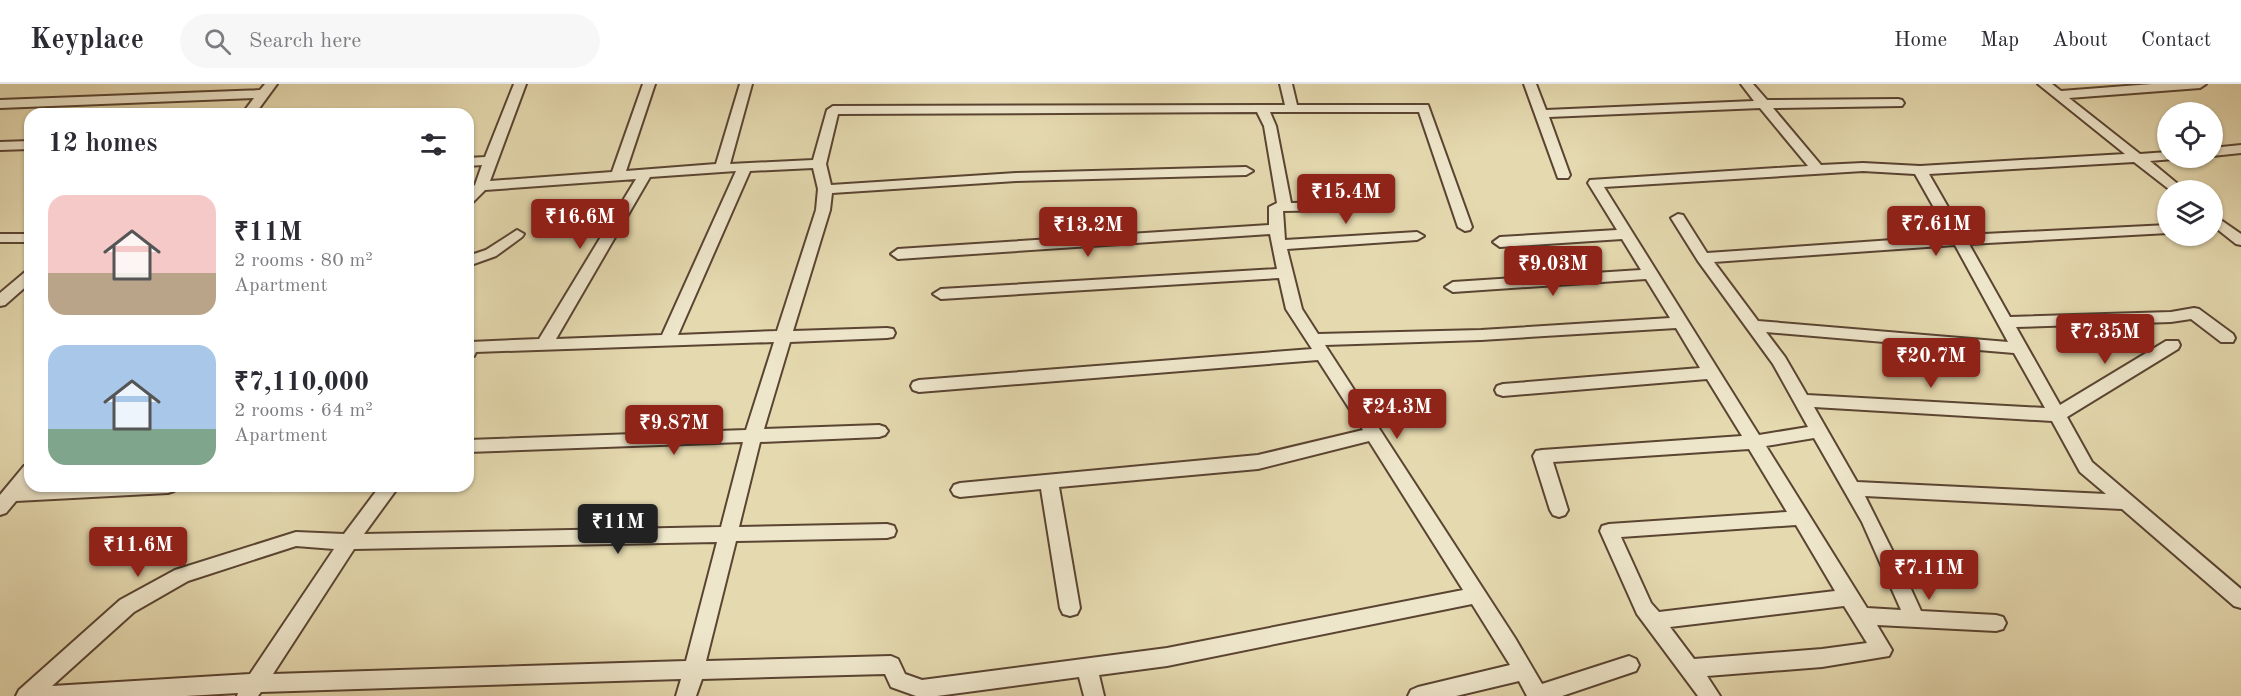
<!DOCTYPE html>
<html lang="en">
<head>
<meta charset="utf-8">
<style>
  :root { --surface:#fff; --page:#f7f7f7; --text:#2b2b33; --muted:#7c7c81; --line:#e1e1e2; --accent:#8f2418 }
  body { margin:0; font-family:"Old Standard TT",serif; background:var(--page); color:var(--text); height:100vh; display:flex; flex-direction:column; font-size:22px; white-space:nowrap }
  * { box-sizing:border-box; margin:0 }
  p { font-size:20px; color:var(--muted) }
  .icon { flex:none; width:33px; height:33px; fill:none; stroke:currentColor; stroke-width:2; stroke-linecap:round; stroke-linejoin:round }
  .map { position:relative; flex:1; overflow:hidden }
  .panel { position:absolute; left:24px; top:24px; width:450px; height:384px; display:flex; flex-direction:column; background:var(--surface); border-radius:18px; box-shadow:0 2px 4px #0004 }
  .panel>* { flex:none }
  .controls { position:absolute; left:2157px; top:18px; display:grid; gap:12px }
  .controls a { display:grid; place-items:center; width:66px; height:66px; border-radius:50%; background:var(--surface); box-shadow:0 2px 4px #0004; font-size:30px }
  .price { position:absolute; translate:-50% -51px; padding:0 14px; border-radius:6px; background:var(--accent); color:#fff; font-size:20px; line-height:39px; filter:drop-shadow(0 2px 3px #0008) }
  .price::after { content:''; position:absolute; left:50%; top:36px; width:18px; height:14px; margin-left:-9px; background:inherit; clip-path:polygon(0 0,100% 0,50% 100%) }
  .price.selected { background:#222; color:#fff }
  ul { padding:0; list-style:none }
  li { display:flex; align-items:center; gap:18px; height:150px; padding:0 24px }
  li span { display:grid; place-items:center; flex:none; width:168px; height:120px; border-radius:18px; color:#555 }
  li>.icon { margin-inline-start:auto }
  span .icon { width:72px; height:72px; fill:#fffc; stroke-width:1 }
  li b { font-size:26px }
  h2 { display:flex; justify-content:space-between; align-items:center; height:72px; padding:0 24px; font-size:26px }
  header { display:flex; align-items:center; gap:36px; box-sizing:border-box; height:84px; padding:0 30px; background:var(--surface); border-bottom:2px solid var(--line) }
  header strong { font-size:28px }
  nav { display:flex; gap:33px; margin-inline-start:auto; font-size:21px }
  .search { width:420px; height:54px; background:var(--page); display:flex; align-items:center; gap:15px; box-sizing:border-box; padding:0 21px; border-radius:33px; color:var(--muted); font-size:22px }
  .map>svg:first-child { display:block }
</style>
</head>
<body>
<header>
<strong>Keyplace</strong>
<div class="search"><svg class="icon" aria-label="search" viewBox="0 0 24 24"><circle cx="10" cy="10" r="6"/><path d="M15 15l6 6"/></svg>Search here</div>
<nav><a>Home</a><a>Map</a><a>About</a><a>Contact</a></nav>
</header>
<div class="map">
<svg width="2241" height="612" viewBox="0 0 2241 612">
  <rect width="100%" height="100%" fill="#e5d9af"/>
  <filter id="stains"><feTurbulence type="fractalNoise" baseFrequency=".00333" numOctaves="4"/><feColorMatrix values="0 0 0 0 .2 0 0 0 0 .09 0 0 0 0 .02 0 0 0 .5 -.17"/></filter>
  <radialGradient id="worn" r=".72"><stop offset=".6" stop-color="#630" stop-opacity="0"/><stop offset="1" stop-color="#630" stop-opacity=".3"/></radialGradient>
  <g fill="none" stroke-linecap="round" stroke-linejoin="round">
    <defs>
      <g id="minor">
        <path d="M265,0H277L255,30H242L254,14L0,24V16L260,6Z"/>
        <path d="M514,0H526L490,97L612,88L643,0H655L626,87L716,80L740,0H752L730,80L813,76L827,26L833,22L1285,21L1280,0H1292L1297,21H1428L1472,143L1470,146L1465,147L1458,143L1419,28H1270L1276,42L1291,119L1342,118L1349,122L1342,126L1283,127L1285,156L1417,148L1424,152L1417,156L1287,165L1302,225L1318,250L1481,246L1670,234L1646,195L1453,208L1445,203L1453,198L1641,186L1622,155L1500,163L1493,158L1500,153L1617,146L1588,99L1590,96L1808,82L1760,24L1549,33L1570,91L1568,94H1558L1524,0H1536L1546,26L1754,17L1741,0H1753L1767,16L1898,15L1902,16L1904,19L1902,22L1773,24L1821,81L1863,79L1920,82L2125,70L2038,0H2052L2061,7L2152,0H2206L2200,4L2069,14L2140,70L2168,68V74L2173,75L2150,77L2185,106H2170L2134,78L1929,90L1964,151L2168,141V149L1969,160L2010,233L2171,228L2194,224L2199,225L2233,250L2235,254L2233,258H2221L2191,235L2171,238L2016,243L2060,321L2166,257H2178L2180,261L2178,265L2067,333L2092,378L2241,505V524L2234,522L2122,425L1865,412L1897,476L1967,480L1974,483L1976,488L1974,493L1967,496L1905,492L1921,527L1996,531L2003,533L2006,539L2003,545L1996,547L1877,541L1892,566L1889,572L1822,583L1707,592L1720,612H1698L1637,530L1600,447L1602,442L1609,440L1787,428L1749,365L1553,378L1568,426L1565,431L1559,433L1553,431L1550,426L1533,372L1536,367L1542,366L1742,352L1707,295L1503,312L1497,310L1495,306L1497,302L1503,300L1700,284L1676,244L1481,256L1325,261L1515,554L1542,600L1629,572L1636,575L1639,581L1636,587L1562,612H1527L1519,597L1456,612H1408L1411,606L1418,603L1510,581L1472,520L1167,582L1099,591L1104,612H1084L1079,593L937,612H916L891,603L885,590L702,595L696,612H676L681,595L261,608L258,612H237L238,609L186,612H16L19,606L120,516L175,486L296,448L344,450L380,402H399L364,450L721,443L743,358L468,368V356L746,346L774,258L476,268L474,272L468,273V258H470L539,255L636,95L485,106L473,118L468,119V107L475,101L482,81L468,82V74L485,73ZM1257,28L1264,42L1277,119L1269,123V141L898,165L891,170L898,175L1270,150L1277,185L941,205L933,210L941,215L1279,194L1286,225L1312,265L919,296L913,298L911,302L913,306L919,308L1318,276L1363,346L1258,371L960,399L954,401L951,406L954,411L960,413L1041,405L1060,524L1063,530L1070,532L1077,530L1080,524L1059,403L1258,385L1369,357L1463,506L1167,564L922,596L905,590L898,575L891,572L706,577L736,457L887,454L894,452L896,447L894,442L887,440L739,443L760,358L879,353L885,351L888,347L885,343L879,341L764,345L790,258L887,254L893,253L895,249L893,245L887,244L793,247L830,126L832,109L1016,97L1246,91L1253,87L1246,83L1016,89L831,101L826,80L838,30ZM813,84L818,105L816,126L777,247L678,251L750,87ZM736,87L662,251L556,255L650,93ZM1863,87L1915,90L1950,152L1707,169L1683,131L1678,130L1671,134L1698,177L1773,280L1808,343L1759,351L1604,103ZM1955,161L2008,258L1758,237L1714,178ZM1766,248L2014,269L2045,324L1807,311L1785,273ZM1814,323L2052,337L2080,388L2106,410L1857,398ZM1814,354L1862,438L1901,526L1867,524L1766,362ZM1796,441L1835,507L1659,528L1651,519L1621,453ZM717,458L686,577L273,590L354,465ZM296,462L334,465L250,590L52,602L134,528L188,497ZM1844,522L1867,559L1822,565L1694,575L1670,543Z"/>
        <path d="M30,57V65L0,66V58Z"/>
        <path d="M2241,61V69L2212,72V64Z"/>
        <path d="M2212,130L2241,150V161L2236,160L2212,141Z"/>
        <path d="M517,146L524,150L522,153L496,172L468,182V172L486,166Z"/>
        <rect x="0" y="150" width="30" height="8"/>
        <path d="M30,186V199L5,221L0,222V209L25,188Z"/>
        <path d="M30,380V399L28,402H177L174,407L168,409L16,417L6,429L0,431V411L24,382Z"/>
      </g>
    </defs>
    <!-- minor casing -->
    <use href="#minor" stroke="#5a4432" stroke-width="4"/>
    <!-- minor -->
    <use href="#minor" fill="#eee6cb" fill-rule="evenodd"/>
  </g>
  <rect width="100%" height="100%" filter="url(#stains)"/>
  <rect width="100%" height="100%" fill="url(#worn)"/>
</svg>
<div class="controls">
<a><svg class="icon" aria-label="locate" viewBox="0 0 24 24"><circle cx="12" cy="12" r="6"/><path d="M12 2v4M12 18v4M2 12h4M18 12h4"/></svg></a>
<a><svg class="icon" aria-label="layers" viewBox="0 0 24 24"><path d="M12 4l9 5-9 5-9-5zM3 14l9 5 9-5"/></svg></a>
</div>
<b class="price" style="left:1346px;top:141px">₹15.4M</b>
<b class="price" style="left:580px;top:166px">₹16.6M</b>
<b class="price" style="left:1936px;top:173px">₹7.61M</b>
<b class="price" style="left:1088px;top:174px">₹13.2M</b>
<b class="price" style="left:1553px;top:213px">₹9.03M</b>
<b class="price" style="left:2105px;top:281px">₹7.35M</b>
<b class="price" style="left:1931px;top:305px">₹20.7M</b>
<b class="price" style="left:1397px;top:356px">₹24.3M</b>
<b class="price" style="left:674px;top:372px">₹9.87M</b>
<b class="price selected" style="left:618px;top:471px">₹11M</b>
<b class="price" style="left:138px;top:494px">₹11.6M</b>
<b class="price" style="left:1929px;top:517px">₹7.11M</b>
<section class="panel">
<h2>12 homes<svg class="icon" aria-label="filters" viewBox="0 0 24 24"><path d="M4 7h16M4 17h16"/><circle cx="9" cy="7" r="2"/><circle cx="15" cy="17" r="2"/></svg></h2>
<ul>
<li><span style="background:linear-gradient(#f6c9c9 65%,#b9a48a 0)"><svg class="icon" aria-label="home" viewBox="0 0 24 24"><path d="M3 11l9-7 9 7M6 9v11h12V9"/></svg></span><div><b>₹11M</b><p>2 rooms · 80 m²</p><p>Apartment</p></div></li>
<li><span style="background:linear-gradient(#a9c7e8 70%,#7fa58c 0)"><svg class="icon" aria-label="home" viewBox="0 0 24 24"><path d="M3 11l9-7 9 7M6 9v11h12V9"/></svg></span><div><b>₹7,110,000</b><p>2 rooms · 64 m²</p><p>Apartment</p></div></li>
</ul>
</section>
</div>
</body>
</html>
